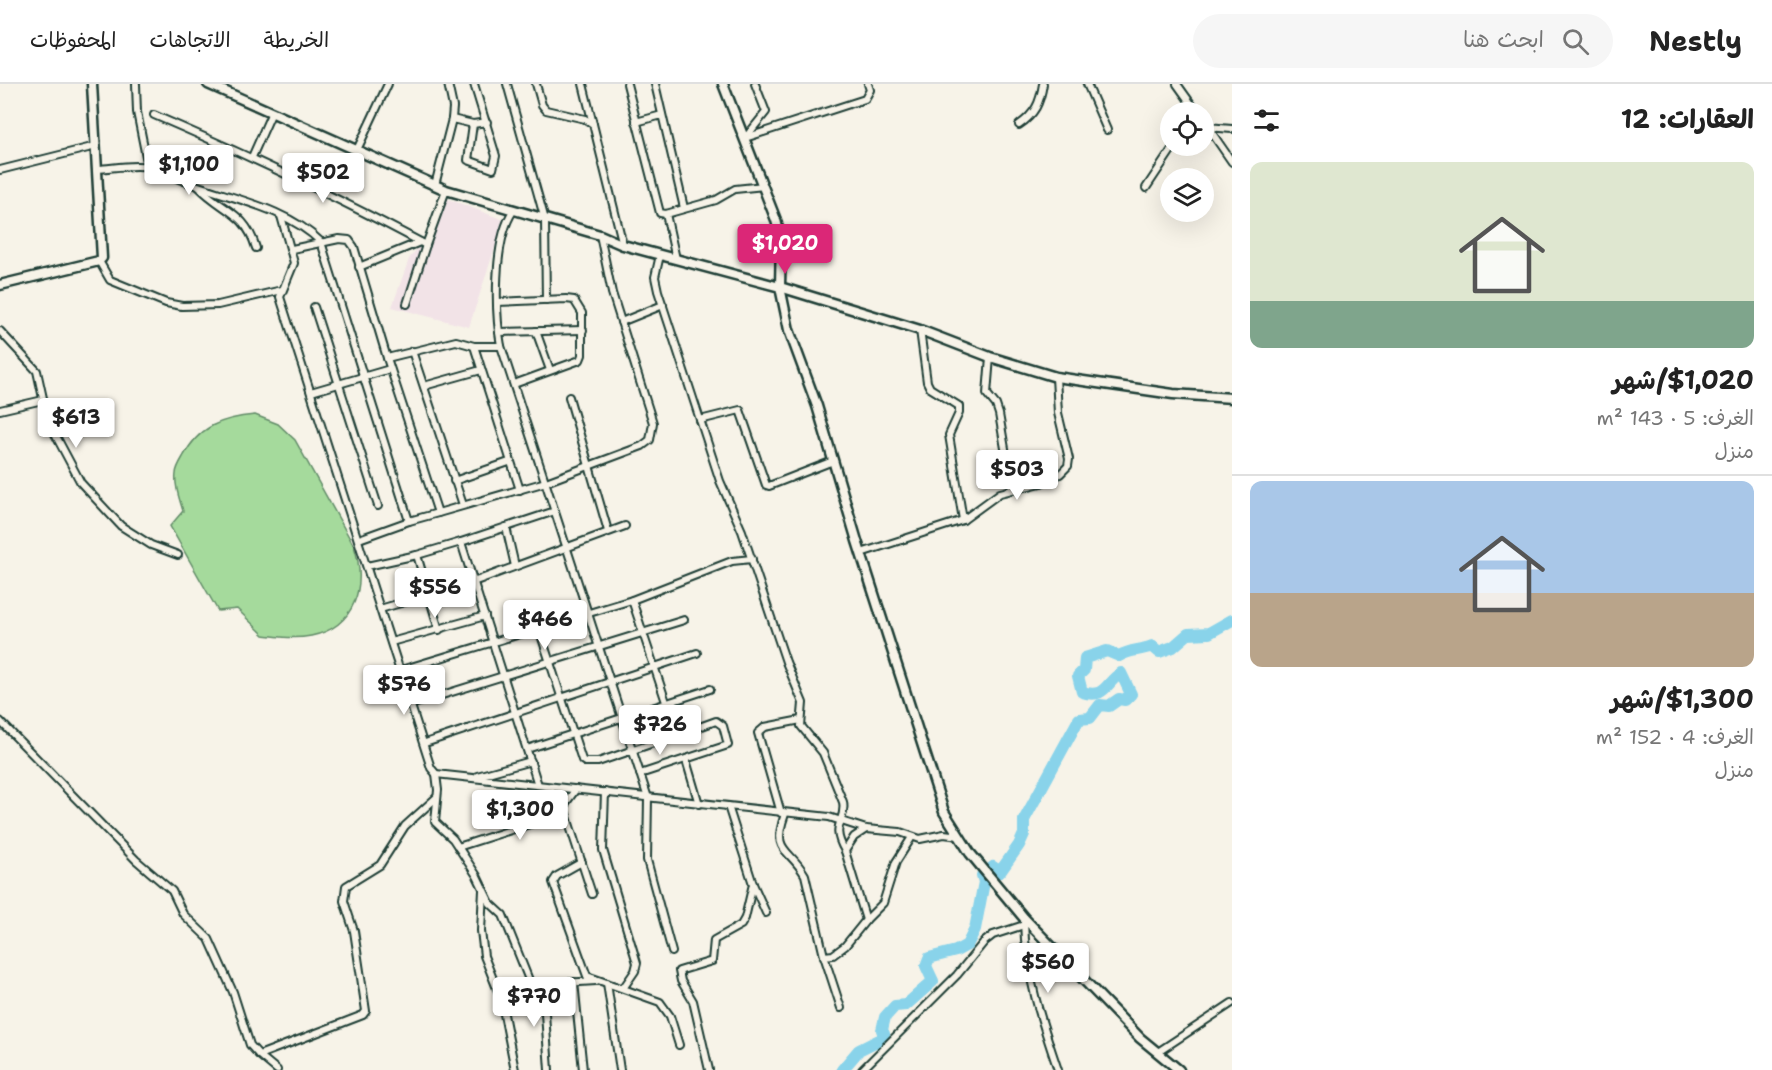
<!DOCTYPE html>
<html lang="ar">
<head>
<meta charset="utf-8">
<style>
  :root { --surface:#fff; --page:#f6f6f6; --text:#222; --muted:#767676; --line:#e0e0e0; --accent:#db2777 }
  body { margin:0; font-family:"Shantell Sans","Playpen Sans Arabic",sans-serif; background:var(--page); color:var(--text); direction:rtl; height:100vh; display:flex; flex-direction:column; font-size:22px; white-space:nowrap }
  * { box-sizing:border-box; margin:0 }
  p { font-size:20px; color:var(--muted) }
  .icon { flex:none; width:33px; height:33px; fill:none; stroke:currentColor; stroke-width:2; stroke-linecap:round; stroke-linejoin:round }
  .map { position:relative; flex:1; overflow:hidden; direction:ltr }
  .panel { display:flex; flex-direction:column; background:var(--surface); width:540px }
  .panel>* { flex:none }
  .tools { position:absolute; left:1160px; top:18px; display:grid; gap:12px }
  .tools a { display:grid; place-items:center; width:54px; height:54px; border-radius:50%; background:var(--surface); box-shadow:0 6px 24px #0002; font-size:30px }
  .price { position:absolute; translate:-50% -51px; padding:0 14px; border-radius:6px; background:#fff; color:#222; font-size:20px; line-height:39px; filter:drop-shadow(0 2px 3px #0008) }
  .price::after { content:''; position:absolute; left:50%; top:36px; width:18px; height:14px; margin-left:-9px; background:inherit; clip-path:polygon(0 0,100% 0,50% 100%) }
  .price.active { background:var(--accent); color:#fff }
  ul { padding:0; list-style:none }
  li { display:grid; align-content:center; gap:12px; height:318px; padding:0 18px }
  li+li { border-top:2px solid var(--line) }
  li span { display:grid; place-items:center; height:186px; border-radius:12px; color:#555 }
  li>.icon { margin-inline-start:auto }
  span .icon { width:108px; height:108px; fill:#fffc; stroke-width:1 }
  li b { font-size:26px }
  h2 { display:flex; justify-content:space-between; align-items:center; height:72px; padding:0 18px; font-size:26px }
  header { display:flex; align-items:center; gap:36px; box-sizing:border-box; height:84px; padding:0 30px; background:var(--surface); border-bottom:2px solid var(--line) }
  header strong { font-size:28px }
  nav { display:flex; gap:33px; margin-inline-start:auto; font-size:21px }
  .search { width:420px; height:54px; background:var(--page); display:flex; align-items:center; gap:15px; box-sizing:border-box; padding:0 21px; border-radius:33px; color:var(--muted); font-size:22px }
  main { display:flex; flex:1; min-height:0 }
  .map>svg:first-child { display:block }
</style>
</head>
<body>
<header>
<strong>Nestly</strong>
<div class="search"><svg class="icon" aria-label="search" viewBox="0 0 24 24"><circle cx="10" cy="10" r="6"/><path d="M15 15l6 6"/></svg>ابحث هنا</div>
<nav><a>الخريطة</a><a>الاتجاهات</a><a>المحفوظات</a></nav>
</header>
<main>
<section class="panel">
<h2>العقارات: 12<svg class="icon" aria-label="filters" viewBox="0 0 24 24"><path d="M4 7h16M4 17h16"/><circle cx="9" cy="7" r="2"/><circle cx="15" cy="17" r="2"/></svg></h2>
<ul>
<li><span style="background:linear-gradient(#dfe7d0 75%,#7fa58c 0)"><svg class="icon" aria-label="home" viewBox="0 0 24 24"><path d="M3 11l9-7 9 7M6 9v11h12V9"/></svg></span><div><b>$1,020/شهر</b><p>الغرف: 5 · 143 m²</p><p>منزل</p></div></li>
<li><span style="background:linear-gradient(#a9c7e8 60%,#b9a48a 0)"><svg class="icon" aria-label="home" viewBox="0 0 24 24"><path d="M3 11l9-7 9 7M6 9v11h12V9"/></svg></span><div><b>$1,300/شهر</b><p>الغرف: 4 · 152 m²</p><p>منزل</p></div></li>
</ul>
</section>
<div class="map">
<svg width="1232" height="986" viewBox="0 0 1232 986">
  <rect width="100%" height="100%" fill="#f7f3e8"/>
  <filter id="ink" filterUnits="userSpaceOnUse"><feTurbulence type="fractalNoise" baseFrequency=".0167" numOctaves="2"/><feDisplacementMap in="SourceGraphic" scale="12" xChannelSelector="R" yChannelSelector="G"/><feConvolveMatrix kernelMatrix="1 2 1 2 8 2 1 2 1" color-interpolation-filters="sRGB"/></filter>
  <g filter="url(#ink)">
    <!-- built -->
    <path fill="#f2e3e7" d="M443,113L504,136L469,243L392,223L409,175L433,144Z"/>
    <!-- green -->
    <path fill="#a5da9c" stroke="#628c68" stroke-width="1.5" d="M255,331L278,340L295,356L354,462C367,501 356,543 311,552C295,555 280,553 264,551L237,525L218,527L170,442L183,427C180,416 174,402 176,390C176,385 180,378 183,373C199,342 222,334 255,331Z"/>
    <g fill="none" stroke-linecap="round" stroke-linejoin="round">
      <!-- river -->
      <path stroke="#89d3ea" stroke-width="12" d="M842,986L859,966L881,955L884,950L882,946L885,933L895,922L906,921L933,897L926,882L929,874L956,867L967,861L975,845L984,798L982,791L993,783L1000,788L1019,761L1024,750V736L1079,635L1090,634L1100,621L1109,622L1119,615L1125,616L1131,610L1121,589C1105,599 1106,615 1082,608L1078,592L1084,586L1085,574L1107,567L1119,572C1131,565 1140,567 1152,562L1159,568L1173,563L1188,550L1209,549L1232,536"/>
      <defs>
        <g id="street">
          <path d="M136,0L137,28L148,83"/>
          <path d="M448,0L453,23L452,35"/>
          <path d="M507,0L545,136L546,216"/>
          <path d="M536,0L542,21L546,26L585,35L593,40L623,161"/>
          <path d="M583,0L593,40"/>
          <path d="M627,0L660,129L666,130L716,116L735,105L764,102"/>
          <path d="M655,0L684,124"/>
          <path d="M1087,0L1107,46"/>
          <path d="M1177,0L1197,28"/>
          <path d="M154,31C247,71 337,113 426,161L446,106"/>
          <path d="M1203,36L1232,78"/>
          <path d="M636,38L662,31"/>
          <path d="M473,40L468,76L493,85L496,72L474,0"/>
          <path d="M1019,41C1035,30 1040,19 1043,0"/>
          <path d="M1207,43L1232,45"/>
          <path d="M746,53L766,28L755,0"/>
          <path d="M745,54L865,15L870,6L868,0"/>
          <path d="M356,68L388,0"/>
          <path d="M252,73L272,28"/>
          <path d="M98,85C114,84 133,80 149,83C162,85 174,94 187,98C232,115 285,123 321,158L409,437L359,455"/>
          <path d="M0,86L96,62"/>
          <path d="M435,101L452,35L473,40L487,38"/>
          <path d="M199,103C223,128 245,127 256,164"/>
          <path d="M1146,104L1174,62"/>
          <path d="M513,127C493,157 495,228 501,262L648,714L647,776L672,868"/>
          <path d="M666,130L676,175"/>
          <path d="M281,132L294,179L280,213L431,684L436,690L829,733L866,745L900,748L920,755L944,750L959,752"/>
          <path d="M292,165L339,155L349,156L354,163L387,274L456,257L474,262H501"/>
          <path d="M660,171L655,193L658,207L720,397L742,447L786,578L803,619L801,642L823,669L843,718C847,738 829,740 845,767"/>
          <path d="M99,177L110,196L166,219L182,222L218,221L282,206"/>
          <path d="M359,183L420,158"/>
          <path d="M497,218L566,215L574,216L582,229V271L580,276L514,300"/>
          <path d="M407,220L426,161"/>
          <path d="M314,223L378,422"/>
          <path d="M621,238L663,221"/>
          <path d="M920,246L927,298L930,304L959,322V329L949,351L963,436"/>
          <path d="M0,247L37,287L48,337L81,399L121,442L151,461L178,471"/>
          <path d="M536,247L550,286"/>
          <path d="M499,248L583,246"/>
          <path d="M474,262L520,406"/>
          <path d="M412,267L463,421"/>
          <path d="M990,273L987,310L996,321L999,330L1012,405"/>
          <path d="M387,274L438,429L546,398L642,362L650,356L653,339L612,209L600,151"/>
          <path d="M424,302L481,286"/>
          <path d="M311,308L390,285"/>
          <path d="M569,313L608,447"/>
          <path d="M0,326L43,316"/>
          <path d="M700,336L740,326L766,401L769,402L833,377"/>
          <path d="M454,397L509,378"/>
          <path d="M409,437L438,429"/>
          <path d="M506,443L515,482"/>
          <path d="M861,469L963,436L1000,409L1041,399L1060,390L1068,382L1069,375L1058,329L1056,293"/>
          <path d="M417,471L461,458"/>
          <path d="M367,482L417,471L439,546"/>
          <path d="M380,525L473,498L625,442"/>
          <path d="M539,545L582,676L585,678H598L677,651L632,516"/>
          <path d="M391,558L485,532"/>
          <path d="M401,586L632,516L732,477L752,475"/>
          <path d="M413,620L684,536"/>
          <path d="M0,637L136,776L172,807L183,830L209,855L233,908L250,961L259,971L363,931L366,927L354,847L344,817L346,802L380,781L405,742L437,713"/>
          <path d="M425,659L697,569"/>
          <path d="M527,665L710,605"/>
          <path d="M686,676L699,720"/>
          <path d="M436,690L438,706L435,738L453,755L477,792L490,819L503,831L531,901L596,897"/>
          <path d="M640,690L728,661L723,642L716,637L677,651"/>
          <path d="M477,692L531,677"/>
          <path d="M538,701L461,458L555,427"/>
          <path d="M576,705L565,720V727L592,810"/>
          <path d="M605,708L603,766L637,879L635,887L624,903"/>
          <path d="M728,722L753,800L766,829"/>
          <path d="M781,729L758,649L765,643L801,636"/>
          <path d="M785,730C771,769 789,763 805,791L824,872L833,871L845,862L866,836L883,819L896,778L912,753"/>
          <path d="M458,763L545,735L565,720"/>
          <path d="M582,778L557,792L553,798L587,892L660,918L670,932L679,961"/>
          <path d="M483,806L481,847L484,872L501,915L515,986"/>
          <path d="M866,836L845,767L854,753L866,745"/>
          <path d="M1024,838C1025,889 1042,939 1058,986"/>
          <path d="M824,872L841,924"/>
          <path d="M574,898L583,986"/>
          <path d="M607,899L620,986"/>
          <path d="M543,901L549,986"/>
          <path d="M1158,968L1232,919"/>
          <path d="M259,971L277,986"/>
          <path d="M709,986L693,917L681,897L679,887L712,877L714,856L741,841L745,834L753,800"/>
          <path d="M862,986L957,891L984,858L993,851L1024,841"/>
        </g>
        <g id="secondary">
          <path d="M208,0L446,106L600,151L623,161L780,203L789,246L817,322L857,457L944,728L970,769L1024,834L1140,954L1179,986"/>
          <path d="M723,0L776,136L781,156L780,203L920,246L990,273L1056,293L1173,310L1232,314"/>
          <path d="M0,201L99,177L102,174L92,0"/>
        </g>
      </defs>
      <!-- street casing -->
      <use href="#street" stroke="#1f3d34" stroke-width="10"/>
      <!-- secondary casing -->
      <use href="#secondary" stroke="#1f3d34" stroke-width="13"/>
      <!-- street -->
      <use href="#street" stroke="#f7f3e8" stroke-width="6"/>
      <!-- secondary -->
      <use href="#secondary" stroke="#f7f3e8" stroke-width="8"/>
    </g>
  </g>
</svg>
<div class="tools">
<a><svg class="icon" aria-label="locate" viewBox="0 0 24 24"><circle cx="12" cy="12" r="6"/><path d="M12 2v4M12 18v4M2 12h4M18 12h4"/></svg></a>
<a><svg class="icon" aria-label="layers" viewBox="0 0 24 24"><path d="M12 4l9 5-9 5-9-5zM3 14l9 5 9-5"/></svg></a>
</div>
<b class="price" style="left:189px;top:112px">$1,100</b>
<b class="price" style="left:323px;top:120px">$502</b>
<b class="price active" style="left:785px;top:191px">$1,020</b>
<b class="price" style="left:76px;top:365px">$613</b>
<b class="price" style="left:1017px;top:417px">$503</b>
<b class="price" style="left:435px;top:535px">$556</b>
<b class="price" style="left:545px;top:567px">$466</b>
<b class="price" style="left:404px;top:632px">$576</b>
<b class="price" style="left:660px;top:672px">$726</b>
<b class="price" style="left:520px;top:757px">$1,300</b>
<b class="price" style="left:1048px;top:910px">$560</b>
<b class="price" style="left:534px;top:944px">$770</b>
</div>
</main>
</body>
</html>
